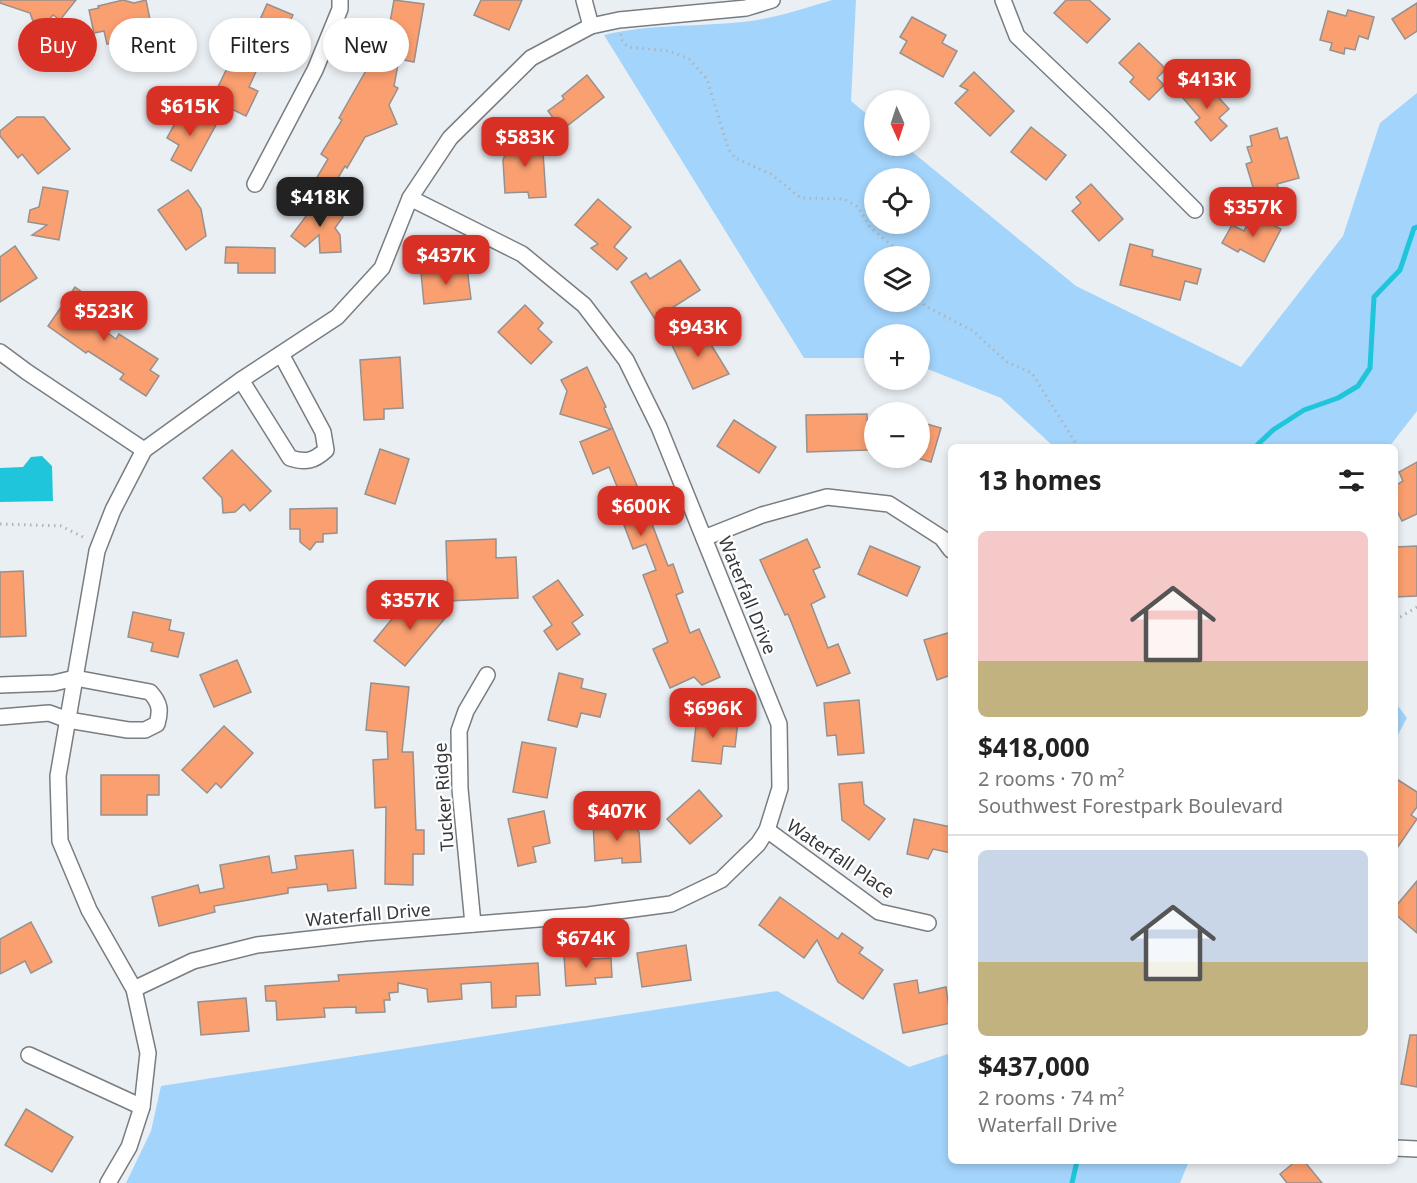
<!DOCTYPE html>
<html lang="en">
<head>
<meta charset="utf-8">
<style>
  :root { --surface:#fff; --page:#f6f6f6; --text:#222; --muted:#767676; --line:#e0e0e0; --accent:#d93025 }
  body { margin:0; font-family:"Noto Sans",sans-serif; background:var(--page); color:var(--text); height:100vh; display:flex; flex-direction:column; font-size:22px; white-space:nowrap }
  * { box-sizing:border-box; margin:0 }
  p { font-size:20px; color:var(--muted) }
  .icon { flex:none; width:33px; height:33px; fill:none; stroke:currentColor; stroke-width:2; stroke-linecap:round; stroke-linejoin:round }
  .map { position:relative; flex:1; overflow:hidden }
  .details { position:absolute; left:948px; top:444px; width:450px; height:720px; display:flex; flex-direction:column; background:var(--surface); border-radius:9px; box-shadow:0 3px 9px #0003 }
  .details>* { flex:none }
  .guide { position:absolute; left:18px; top:18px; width:570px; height:54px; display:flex; gap:12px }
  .needle { width:39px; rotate:177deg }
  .fabs { position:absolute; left:864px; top:90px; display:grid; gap:12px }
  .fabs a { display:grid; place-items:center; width:66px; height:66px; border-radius:50%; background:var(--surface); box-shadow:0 3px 9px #0003; font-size:30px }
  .price { position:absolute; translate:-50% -51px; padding:0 14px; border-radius:12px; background:var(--accent); color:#fff; font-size:20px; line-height:39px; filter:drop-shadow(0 2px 3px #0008) }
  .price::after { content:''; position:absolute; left:50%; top:36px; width:18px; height:14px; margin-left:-9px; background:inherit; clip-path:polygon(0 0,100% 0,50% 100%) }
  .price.active { background:#222; color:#fff }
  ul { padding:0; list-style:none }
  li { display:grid; align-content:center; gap:12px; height:318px; padding:0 30px }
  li+li { border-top:2px solid var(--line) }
  li span { display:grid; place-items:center; height:186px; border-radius:9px; color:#555 }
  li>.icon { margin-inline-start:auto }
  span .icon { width:108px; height:108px; fill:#fffc; stroke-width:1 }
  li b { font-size:26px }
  h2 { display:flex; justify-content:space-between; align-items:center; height:72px; padding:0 30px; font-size:26px }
  .chip { padding:0 21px; border-radius:27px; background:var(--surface); box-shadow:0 3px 9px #0003; font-size:21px; line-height:54px }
  .chip.active { background:var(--accent); color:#fff }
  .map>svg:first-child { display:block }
</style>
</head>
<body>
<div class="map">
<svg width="1417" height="1183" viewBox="0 0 1417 1183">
  <rect width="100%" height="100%" fill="#eaeff4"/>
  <!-- green -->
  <g fill="#a3d4fb" fill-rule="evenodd">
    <path d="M832,0H856L851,101L874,120V146H905L1076,286L1241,367L1343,236L1380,123L1417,93V411L1389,447H1054L1001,398L920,366V334H874V358H804L604,35C649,24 696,27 742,22C773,19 802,9 832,0ZM874,178H920V224H874ZM874,256H920V302H874Z"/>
    <path d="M1395,702L1407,718L1395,740Z"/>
    <path d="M777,991L909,1067L951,1053V1161H1189L1180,1183H126L151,1131L161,1086Z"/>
  </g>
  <!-- water -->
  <path fill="#1fc5da" d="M42,456L52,466L53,501L0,502V468L23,467L31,457Z"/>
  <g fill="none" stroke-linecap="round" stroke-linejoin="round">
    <!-- stream -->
    <g stroke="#1fc5da" stroke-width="5">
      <path d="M1255,447L1273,430L1304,410L1338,398L1358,386L1370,368L1374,297L1400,270L1414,228L1417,227"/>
      <path d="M1072,1183L1077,1161"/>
    </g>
  </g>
  <!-- building -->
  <g fill="#fa9f70" stroke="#97908d" stroke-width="1.5">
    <path d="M0,0H76L60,20L53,15L45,24H34L30,13L0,3Z"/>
    <path d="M123,0L134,3L146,0L153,34L107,44L104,31L94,33L89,10L99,8L98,6Z"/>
    <path d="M394,0L424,4L414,62L399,59L394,86L398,88L389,105L397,124L365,137L347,168L345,166L332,188L316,179L328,159L321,154L342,120L339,118L373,58L379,26L389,28Z"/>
    <path d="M481,0H522L509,30L474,15Z"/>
    <path d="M1066,0H1089L1110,19L1087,43L1054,13Z"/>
    <path d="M1417,3V31L1405,39L1392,19Z"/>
    <path d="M267,4L293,15L274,56L265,52L249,87L258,91L246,116L227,107L232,96L217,89L231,60L240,64Z"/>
    <path d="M1348,10L1374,17L1368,39L1359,36L1355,50L1345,48L1344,54L1330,50L1332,43L1320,40L1328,11L1346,16Z"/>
    <path d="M912,17L946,35L942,43L957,51L943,77L900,53L907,41L900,37Z"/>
    <path d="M1139,43L1166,69L1157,78L1164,85L1149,100L1130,82L1134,77L1119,63Z"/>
    <path d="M974,72L1014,111L990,136L955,103L968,90L960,86Z"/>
    <path d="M587,75L604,97L562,130L548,111L564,99L562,96Z"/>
    <path d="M1203,80L1229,109L1219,118L1227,126L1211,141L1195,122L1200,118L1183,98Z"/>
    <path d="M185,105L217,123L191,171L171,160L179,145L167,138Z"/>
    <path d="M17,117H44L70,149L38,174L22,154L18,158L0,136V131Z"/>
    <path d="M1031,127L1066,155L1046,180L1011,152Z"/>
    <path d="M1277,128L1280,139L1287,137L1299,178L1277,184L1279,190L1256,197L1246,164L1252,162L1247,147L1252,146L1250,136Z"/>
    <path d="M542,137L546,197L529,198L528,192L505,193L503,160L511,140Z"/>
    <path d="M1091,184L1123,219L1099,241L1072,211L1081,203L1076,197Z"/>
    <path d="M43,187L68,191L59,240L32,235L47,225L28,222L30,210L39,207Z"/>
    <path d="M188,190L201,209L206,236L186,250L158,210Z"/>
    <path d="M319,199L343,217L335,228L340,235L341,252L320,253L319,235L305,247L291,236Z"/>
    <path d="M598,199L631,227L614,247L627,258L617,270L591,248L598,244L575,225Z"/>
    <path d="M1252,214L1281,229L1264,262L1240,249L1238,252L1222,243L1232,225L1244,231Z"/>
    <path d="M1130,244L1153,250L1152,256L1201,269L1197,284L1185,281L1180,300L1120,285Z"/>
    <path d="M15,246L37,278L0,302V257Z"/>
    <path d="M226,247L275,248V273H238V263H225Z"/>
    <path d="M680,260L700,290L655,319L631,282L646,273L650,279Z"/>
    <path d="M467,268L471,299L424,304L421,273Z"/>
    <path d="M75,287L100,305L90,320L116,339L119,334L158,359L150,370L159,376L146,396L120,379L124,374L88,351L86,353L48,326Z"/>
    <path d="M525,305L543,323L538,329L552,342L531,364L498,332Z"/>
    <path d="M699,325L729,374L693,389L670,341Z"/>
    <path d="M400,357L403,408L384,409V419L364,420L360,360Z"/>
    <path d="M587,367L606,407L604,408L641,495L668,566L673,564L683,592L676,595L690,633L699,629L720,677L702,685L694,677L670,688L653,649L668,642L643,575L656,570L646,544L633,549L616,504L623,501L609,467L593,474L580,442L611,429L560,414L567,391L561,380Z"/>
    <path d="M867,414L868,450L807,452L806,415Z"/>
    <path d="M734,420L776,447L759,473L717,446Z"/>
    <path d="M920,422L941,428L931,462L920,459Z"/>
    <path d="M380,449L409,459L395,504L365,494Z"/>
    <path d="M232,450L271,491L250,511L244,504L235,512L223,513L222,498L203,478Z"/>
    <path d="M1417,462V514L1402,521L1395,507V486L1403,481L1399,472Z"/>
    <path d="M337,508V533L323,534V542H316L310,550L300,542V529H290V509Z"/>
    <path d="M496,539V558L516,557L518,598L448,601L446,541Z"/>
    <path d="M807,539L820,567L813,570L825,597L811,604L828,648L838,644L850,673L817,686L788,614L785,615L760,560Z"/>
    <path d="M870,546L920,567L907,596L858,574Z"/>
    <path d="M1417,546V596L1395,597V547Z"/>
    <path d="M23,571L26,636L0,637V572Z"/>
    <path d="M558,580L583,615L572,623L580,634L557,650L544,631L552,625L533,597Z"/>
    <path d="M405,603L430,604L446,617L405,666L374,641Z"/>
    <path d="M133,612L171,620L169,630L184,633L178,657L151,651L153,643L128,637Z"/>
    <path d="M951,632V675L937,680L924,640Z"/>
    <path d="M237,660L251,692L214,707L200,675Z"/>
    <path d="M559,673L583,679L581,688L606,694L600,717L581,713L577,727L548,720Z"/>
    <path d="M371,683L409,687L402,752H413L416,830H424V854H413V885L385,884L386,807L375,808L373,760L388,759L387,732L366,730Z"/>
    <path d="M859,700L864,753L838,755L836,735L827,736L824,703Z"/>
    <path d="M697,717L738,722L735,747L723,746L721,764L692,761Z"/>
    <path d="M224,726L253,753L221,788L216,783L207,793L182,770Z"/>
    <path d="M522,742L556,748L547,798L513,792Z"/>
    <path d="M101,775H159V795H147V815H101Z"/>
    <path d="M1395,778L1417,792V807L1411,815L1417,819L1395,851Z"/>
    <path d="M862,782L864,804L885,819L869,840L842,820L839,784Z"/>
    <path d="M699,790L722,816L690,844L667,819Z"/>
    <path d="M544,811L550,843L533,847L536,862L518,866L508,819Z"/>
    <path d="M914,819L951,827V853L933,849L928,859L907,854Z"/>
    <path d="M630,821L639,832L641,862L622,863V858L595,861L593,823Z"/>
    <path d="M353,850L356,888L328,891L327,884L288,888V893L214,906L215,912L159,926L152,897L198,885L200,893L224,888L220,865L269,856L272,873L297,869L295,856Z"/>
    <path d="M1417,881V933L1395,914V907Z"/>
    <path d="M780,897L838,939L842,933L863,948L859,953L883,970L863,999L838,982L817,940L804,958L759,925Z"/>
    <path d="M31,922L52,962L31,973L25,961L0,974V939Z"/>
    <path d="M686,945L691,980L642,987L637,953Z"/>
    <path d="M591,954V959L611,958L612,977L595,978L596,984L566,986L564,955Z"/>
    <path d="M538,963L540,995L516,996V1007L492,1008L491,982L461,984L462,999L428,1002L427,989L398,983V992L389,993L390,1000H384L385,1012L356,1013V1007L324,1008L325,1017L277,1020L276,1001H266L265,986L339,981L338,975Z"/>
    <path d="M917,980L919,993L946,987L951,1023L903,1033L894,984Z"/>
    <path d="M246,998L249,1031L201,1035L198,1002Z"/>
    <path d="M1410,1035H1417V1087L1401,1084Z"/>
    <path d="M26,1109L73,1137L52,1172L5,1145Z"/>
    <path d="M1296,1161H1304L1322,1183H1287L1280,1174Z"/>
  </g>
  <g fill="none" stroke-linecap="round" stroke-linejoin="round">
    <defs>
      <g id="street">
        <path d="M584,0L591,26"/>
        <path d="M1003,0L1017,36L1107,122L1195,210"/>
        <path d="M255,184L315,70L340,9V0"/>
        <path d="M0,352L27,372L144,450"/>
        <path d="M241,380L290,458C306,463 314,461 326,450L323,432L281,354"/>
        <path d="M704,538L762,515L827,497L889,504L942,538L951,550"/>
        <path d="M0,685L54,683L75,678L150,692C160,703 161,710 157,724L145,730H128L68,720L49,713L0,717"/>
        <path d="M767,830L879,912L928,923"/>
        <path d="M473,924L460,789L459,731L466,711L487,675"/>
        <path d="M134,989L193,961L257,945L365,933L588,915L671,904L721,880L758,844L767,830L780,788L779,724L659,427L626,360L584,305L522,254L410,198"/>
        <path d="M29,1055L142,1107"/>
        <path d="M1395,1148L1417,1149"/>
        <path d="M108,1183L129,1147L142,1107L148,1053L134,989L89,910L60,841L58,776L97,551L113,510L144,450L241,380L337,317L382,268L410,198L450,138L531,58L591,26L619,20L746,8L772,0"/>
      </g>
    </defs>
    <!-- street casing -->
    <use href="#street" stroke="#787d82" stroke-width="18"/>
    <!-- path -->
    <g stroke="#b0b4b8" stroke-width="3" stroke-dasharray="1.5 4.5" stroke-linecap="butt">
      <path d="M621,34V39L628,47L669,51L689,59L707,79L728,148L735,158L771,174L801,198L844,199L858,207L870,227L904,256"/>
      <path d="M920,299L925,306L973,331L1007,362L1032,373L1078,447"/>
      <path d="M0,524L61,526L85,538"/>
      <path d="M1395,620L1417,607"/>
    </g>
    <!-- street -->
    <use href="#street" stroke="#fff" stroke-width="15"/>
  </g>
  <g text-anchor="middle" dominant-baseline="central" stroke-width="4.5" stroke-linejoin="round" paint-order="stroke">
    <!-- street labels -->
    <g font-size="18" fill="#353739" stroke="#fff">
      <text transform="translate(748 595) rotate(68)">Waterfall Drive</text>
      <text transform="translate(443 797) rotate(-94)">Tucker Ridge</text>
      <text transform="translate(841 858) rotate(34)">Waterfall Place</text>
      <text transform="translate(368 914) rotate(-5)">Waterfall Drive</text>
    </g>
  </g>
</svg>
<div class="fabs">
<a><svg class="needle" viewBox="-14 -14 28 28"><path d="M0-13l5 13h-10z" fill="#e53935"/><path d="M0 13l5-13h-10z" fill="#767676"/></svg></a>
<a><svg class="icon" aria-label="locate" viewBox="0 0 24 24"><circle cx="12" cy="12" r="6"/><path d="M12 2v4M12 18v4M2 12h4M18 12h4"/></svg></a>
<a><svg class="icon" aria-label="layers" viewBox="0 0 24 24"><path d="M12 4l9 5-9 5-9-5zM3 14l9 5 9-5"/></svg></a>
<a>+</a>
<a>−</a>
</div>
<b class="price" style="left:1207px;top:110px">$413K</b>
<b class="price" style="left:190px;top:137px">$615K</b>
<b class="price" style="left:525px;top:168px">$583K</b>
<b class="price active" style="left:320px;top:228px">$418K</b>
<b class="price" style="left:1253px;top:238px">$357K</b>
<b class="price" style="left:446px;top:286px">$437K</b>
<b class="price" style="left:104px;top:342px">$523K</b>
<b class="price" style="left:698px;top:358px">$943K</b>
<b class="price" style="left:641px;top:537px">$600K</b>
<b class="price" style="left:410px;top:631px">$357K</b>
<b class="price" style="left:713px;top:739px">$696K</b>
<b class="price" style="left:617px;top:842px">$407K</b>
<b class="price" style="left:586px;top:969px">$674K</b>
<div class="guide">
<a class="chip active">Buy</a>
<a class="chip">Rent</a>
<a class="chip">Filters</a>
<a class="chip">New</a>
</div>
<section class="details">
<h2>13 homes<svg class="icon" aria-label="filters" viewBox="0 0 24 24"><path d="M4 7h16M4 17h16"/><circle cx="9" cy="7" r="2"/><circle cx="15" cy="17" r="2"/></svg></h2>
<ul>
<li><span style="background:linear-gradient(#f6c9c9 70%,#c2b280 0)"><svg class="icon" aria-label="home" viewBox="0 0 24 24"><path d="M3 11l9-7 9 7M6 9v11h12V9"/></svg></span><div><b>$418,000</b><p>2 rooms · 70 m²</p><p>Southwest Forestpark Boulevard</p></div></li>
<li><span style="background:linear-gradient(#c9d6e8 60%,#c2b280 0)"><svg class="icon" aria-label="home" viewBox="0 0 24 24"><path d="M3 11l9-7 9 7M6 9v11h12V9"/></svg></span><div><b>$437,000</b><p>2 rooms · 74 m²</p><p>Waterfall Drive</p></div></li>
</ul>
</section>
</div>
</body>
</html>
